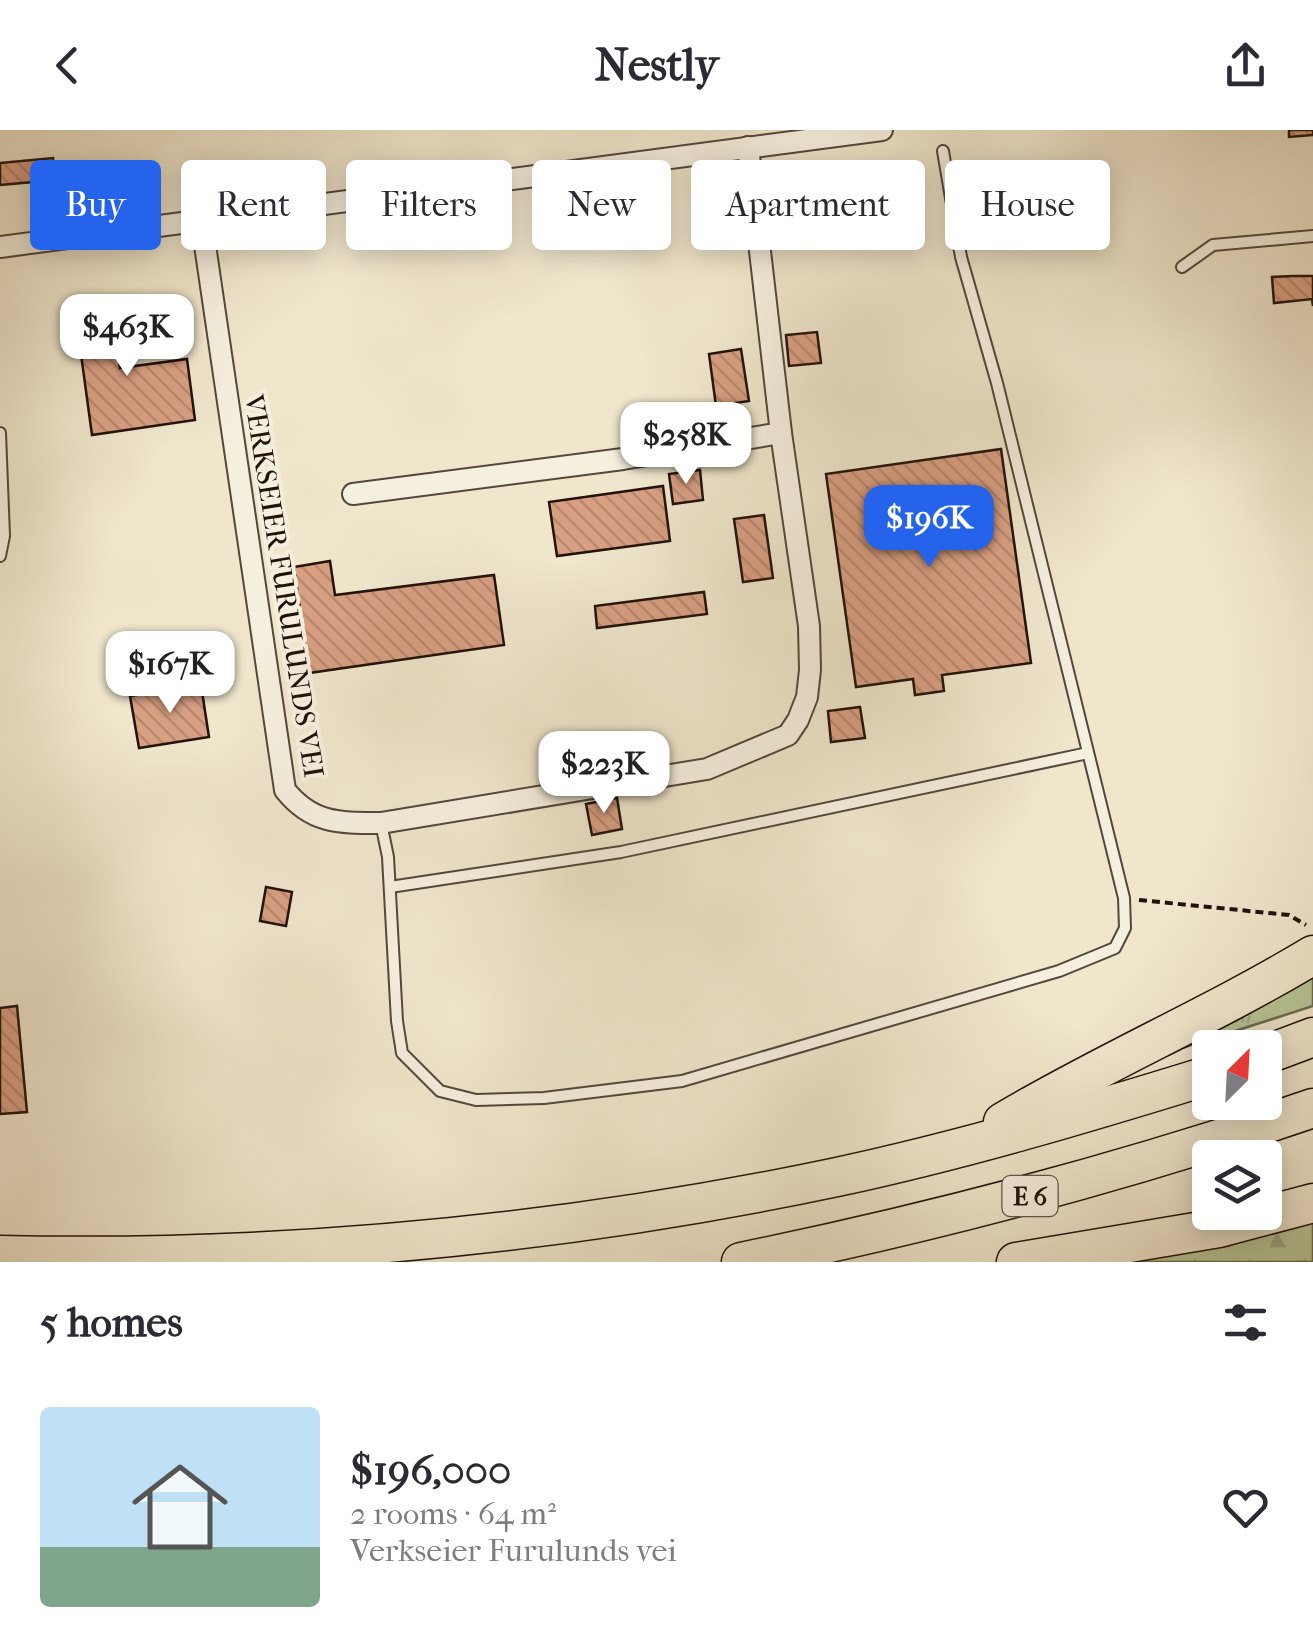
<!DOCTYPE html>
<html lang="en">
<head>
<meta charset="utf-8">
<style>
  :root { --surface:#fff; --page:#f7f7f7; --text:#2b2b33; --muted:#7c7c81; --accent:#2563eb }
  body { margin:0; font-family:"IM FELL French Canon",serif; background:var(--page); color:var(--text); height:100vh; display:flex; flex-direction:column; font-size:38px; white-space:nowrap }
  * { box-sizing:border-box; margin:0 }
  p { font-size:32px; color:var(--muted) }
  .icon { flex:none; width:55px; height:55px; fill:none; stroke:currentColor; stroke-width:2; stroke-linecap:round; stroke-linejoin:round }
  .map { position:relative; height:1132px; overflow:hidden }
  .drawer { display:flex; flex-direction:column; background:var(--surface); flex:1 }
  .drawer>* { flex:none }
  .guide { position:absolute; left:30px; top:30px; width:1255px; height:90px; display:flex; gap:20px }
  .needle { width:65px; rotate:24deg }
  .fabs { position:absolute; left:1192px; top:900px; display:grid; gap:20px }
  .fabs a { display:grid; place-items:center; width:90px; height:90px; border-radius:10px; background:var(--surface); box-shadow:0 5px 25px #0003; font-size:50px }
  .price { position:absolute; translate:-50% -85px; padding:0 22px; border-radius:20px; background:#fff; color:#222; font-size:32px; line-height:65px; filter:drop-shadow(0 2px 5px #0008) }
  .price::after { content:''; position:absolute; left:50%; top:60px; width:30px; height:22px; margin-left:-15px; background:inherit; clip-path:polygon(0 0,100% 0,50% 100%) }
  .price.selected { background:var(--accent); color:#fff }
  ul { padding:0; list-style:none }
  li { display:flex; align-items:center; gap:30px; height:250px; padding:0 40px }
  li span { display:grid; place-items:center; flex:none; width:280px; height:200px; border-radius:10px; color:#555 }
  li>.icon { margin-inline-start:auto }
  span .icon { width:120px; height:120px; fill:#fffc; stroke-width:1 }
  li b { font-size:42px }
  h2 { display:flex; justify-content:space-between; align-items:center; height:120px; padding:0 40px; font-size:42px }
  .tag { padding:0 35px; border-radius:10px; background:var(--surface); box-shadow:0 5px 25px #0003; font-size:35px; line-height:90px }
  .tag.selected { background:var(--accent); color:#fff }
  header { display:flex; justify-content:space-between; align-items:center; height:130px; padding:0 40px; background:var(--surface); font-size:45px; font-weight:700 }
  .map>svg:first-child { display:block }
</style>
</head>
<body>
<header><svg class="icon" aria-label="back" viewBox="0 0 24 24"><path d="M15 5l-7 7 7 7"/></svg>Nestly<svg class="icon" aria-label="share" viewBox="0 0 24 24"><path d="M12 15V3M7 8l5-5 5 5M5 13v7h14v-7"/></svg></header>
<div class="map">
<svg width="1313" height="1132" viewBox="0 0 1313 1132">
  <defs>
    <pattern id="grass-tufts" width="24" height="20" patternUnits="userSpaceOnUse" patternTransform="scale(2.5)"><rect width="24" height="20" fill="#b8c598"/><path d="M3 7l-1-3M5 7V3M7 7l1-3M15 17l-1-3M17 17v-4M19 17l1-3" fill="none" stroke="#9ea882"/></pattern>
    <pattern id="forest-firs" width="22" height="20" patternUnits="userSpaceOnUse" patternTransform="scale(2.5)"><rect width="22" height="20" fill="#b8c598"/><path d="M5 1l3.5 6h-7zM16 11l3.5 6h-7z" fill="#9ea882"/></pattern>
    <pattern id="building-back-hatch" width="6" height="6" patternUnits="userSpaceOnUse" patternTransform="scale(2.5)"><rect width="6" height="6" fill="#d89f82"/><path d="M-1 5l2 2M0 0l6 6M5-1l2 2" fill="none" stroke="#b9886f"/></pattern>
  </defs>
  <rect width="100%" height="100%" fill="#efe6cc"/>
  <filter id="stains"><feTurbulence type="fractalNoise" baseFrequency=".002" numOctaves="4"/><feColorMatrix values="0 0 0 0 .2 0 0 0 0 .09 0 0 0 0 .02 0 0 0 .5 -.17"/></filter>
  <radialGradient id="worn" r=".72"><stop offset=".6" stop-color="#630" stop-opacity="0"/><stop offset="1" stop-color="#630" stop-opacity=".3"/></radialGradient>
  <!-- grass -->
  <path fill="url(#grass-tufts)" stroke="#6c6c52" stroke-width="2.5" d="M1313,829V876L1148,929Z"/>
  <!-- forest -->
  <path fill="url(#forest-firs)" stroke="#6c6c52" stroke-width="2.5" d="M1313,1088V1132H1133Z"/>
  <!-- building -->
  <g fill="url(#building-back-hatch)" stroke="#21120b" stroke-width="2.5">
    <path d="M1289,0H1313V5L1289,7Z"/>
    <path d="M53,28L55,50L0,55V33Z"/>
    <path d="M1064,80L1065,93L1054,94L1053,81Z"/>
    <path d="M1293,146H1313V176L1312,169L1274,173L1272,147Z"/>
    <path d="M110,168L120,238L187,229L195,290L92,305L74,173Z"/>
    <path d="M817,202L821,233L789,236L786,205Z"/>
    <path d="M741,219L749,271L716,276L709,224Z"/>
    <path d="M1001,319L1031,533L942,545L944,561L915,565L913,549L856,557L826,344Z"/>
    <path d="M700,340L703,370L673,374L669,344Z"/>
    <path d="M663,356L670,411L557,426L549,372Z"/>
    <path d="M764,385L773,448L743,452L734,389Z"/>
    <path d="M330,431L335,465L494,445L504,515L309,543L294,437Z"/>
    <path d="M704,462L707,484L597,498L595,476Z"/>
    <path d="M201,555L209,607L139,618L130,566Z"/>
    <path d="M860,577L865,608L831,612L828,581Z"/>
    <path d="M617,668L622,699L592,705L586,674Z"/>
    <path d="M266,757L292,762L286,796L260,791Z"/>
    <path d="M17,876L27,982L0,984V878Z"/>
  </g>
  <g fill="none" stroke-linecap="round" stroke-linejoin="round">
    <defs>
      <g id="lane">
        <path d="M1182,137L1213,115L1313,106"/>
        <path d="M0,303L4,406L0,426"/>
        <path d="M381,693L388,727L397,891L402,923L440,961L476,970L544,968L682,951L1059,841L1115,818L1125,798L1124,768L997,253L961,127L943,21"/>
        <path d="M390,757L621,722L1088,623"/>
      </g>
      <g id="street">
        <path d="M201,88L285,660C312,694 340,693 381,693L707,639L788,605L798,590L807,567L810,540L809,496L781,303L748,17"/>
        <path d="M0,117L882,0"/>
        <path d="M353,364L623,329L781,303"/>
      </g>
      <g id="highway">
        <path d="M1265,925L1313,907"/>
        <path d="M1003,992C1104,932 1212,886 1313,825"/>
        <path d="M0,1125C281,1131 562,1105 837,1047C963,1020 1087,983 1210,945"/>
        <path d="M741,1132C936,1092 1125,1042 1313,978"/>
        <path d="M1016,1132L1219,1098L1313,1073"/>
      </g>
    </defs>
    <!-- lane casing -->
    <use href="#lane" stroke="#54473b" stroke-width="14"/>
    <!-- street casing -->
    <use href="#street" stroke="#54473b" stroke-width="24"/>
    <!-- highway casing -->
    <use href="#highway" stroke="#21120b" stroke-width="41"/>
    <!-- path -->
    <path stroke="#21120b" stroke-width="4" stroke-dasharray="8 5" stroke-linecap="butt" d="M1139,770L1289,785L1306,795"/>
    <!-- lane -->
    <use href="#lane" stroke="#f5efde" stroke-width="10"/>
    <!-- street -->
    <use href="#street" stroke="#f5efde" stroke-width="20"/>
    <!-- highway -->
    <use href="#highway" stroke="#efe6cc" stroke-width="38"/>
  </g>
  <g text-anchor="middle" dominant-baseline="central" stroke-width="8" stroke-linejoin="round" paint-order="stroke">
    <!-- shield labels -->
    <rect fill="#f5efde" stroke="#61544a" stroke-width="2.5" x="1002.5" y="1046" width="55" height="40" rx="8"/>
    <g font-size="25" font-weight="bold" fill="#21120b">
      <text x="1030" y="1066">E 6</text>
    </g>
    <!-- street labels -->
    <g font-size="28" fill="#21120b" stroke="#f5efde">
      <text transform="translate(284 456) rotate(81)">VERKSEIER FURULUNDS VEI</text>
    </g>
  </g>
  <rect width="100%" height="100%" filter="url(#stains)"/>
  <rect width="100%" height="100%" fill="url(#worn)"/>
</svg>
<div class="fabs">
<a><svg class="needle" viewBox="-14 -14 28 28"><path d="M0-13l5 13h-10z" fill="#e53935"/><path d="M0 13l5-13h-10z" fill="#7c7c81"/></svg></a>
<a><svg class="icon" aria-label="layers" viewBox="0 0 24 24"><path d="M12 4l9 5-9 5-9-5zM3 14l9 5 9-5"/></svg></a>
</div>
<b class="price" style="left:127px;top:249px">$463K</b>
<b class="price" style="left:686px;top:357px">$258K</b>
<b class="price selected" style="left:929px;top:440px">$196K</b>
<b class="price" style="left:170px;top:586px">$167K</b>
<b class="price" style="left:604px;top:686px">$223K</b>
<div class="guide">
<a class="tag selected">Buy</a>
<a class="tag">Rent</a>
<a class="tag">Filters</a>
<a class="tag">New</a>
<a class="tag">Apartment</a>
<a class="tag">House</a>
</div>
</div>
<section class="drawer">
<h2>5 homes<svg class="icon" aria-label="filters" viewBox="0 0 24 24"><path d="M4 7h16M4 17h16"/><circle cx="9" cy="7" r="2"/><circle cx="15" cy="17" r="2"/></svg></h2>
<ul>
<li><span style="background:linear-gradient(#bfe0f5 70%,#7fa58c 0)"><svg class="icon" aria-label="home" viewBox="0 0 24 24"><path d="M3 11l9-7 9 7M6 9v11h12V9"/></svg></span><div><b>$196,000</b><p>2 rooms · 64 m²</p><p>Verkseier Furulunds vei</p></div><svg class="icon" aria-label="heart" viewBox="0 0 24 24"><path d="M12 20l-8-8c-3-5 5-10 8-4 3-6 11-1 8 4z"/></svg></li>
</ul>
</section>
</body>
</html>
